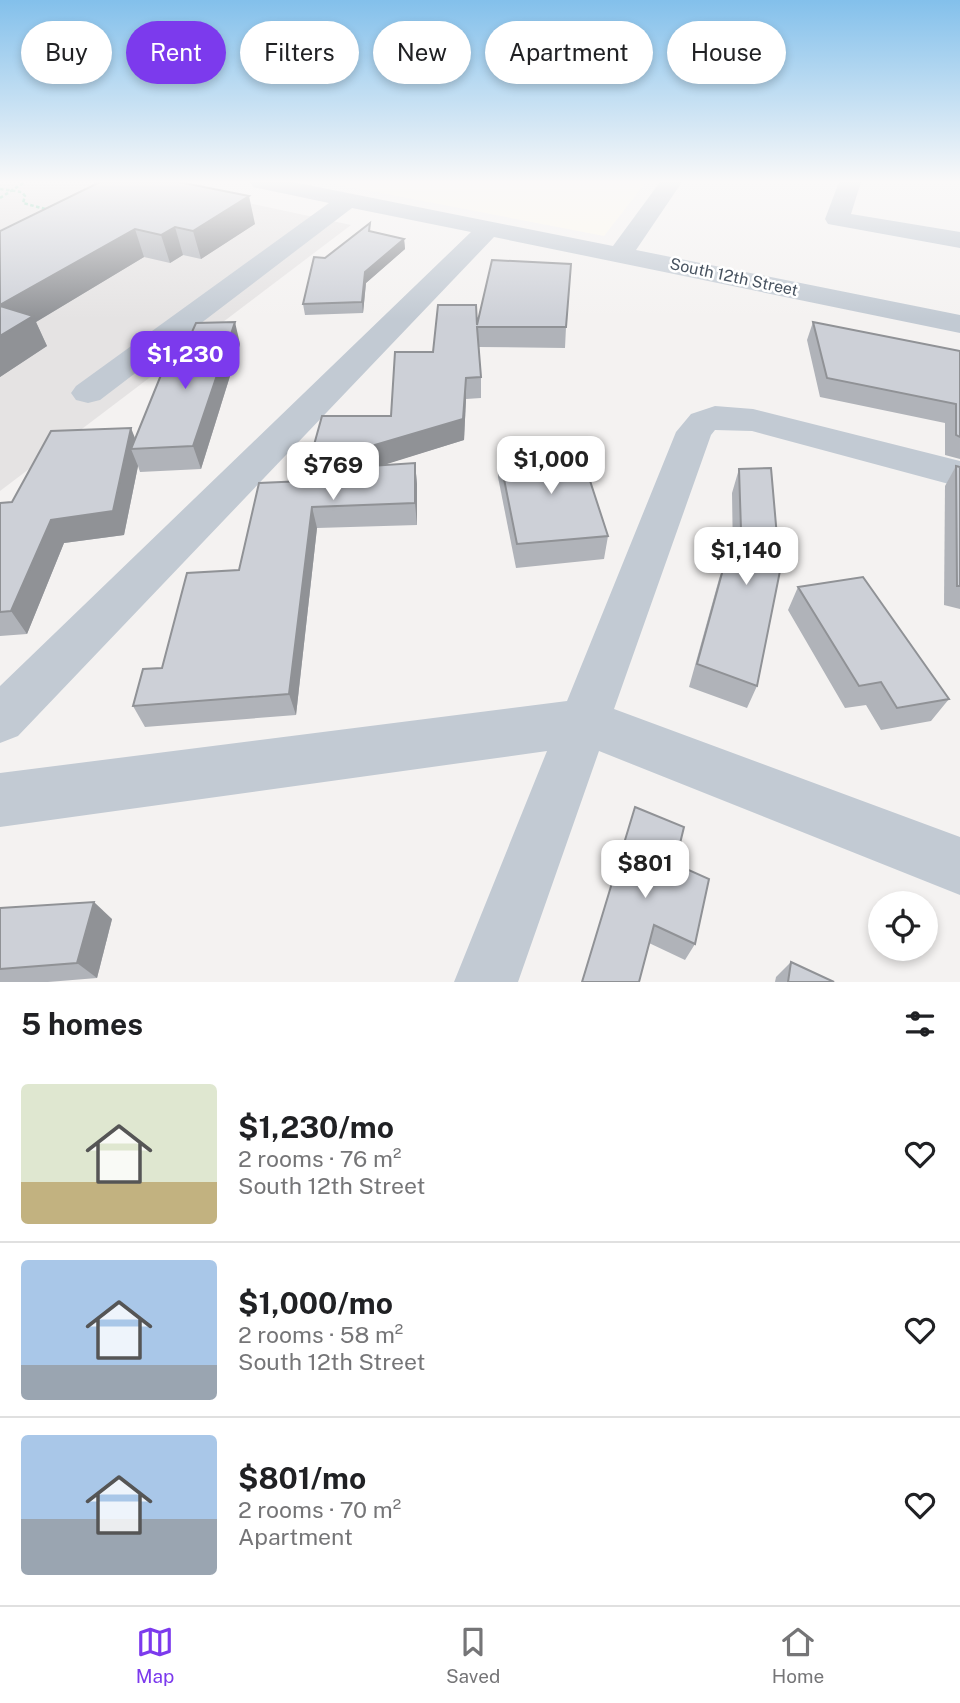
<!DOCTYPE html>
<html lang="en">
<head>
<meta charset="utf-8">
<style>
  :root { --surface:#fff; --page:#f6f6f6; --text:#202124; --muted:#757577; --line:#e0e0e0; --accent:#7c3aed }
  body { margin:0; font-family:"Public Sans",sans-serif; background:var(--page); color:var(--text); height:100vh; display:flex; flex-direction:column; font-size:26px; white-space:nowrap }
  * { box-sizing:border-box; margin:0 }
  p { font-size:23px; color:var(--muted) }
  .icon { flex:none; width:38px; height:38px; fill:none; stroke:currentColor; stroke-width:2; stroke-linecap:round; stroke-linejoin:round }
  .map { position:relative; height:982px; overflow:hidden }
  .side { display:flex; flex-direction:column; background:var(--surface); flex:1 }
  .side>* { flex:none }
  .guide { position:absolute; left:21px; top:21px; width:919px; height:63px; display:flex; gap:14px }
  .fabs { position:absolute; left:868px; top:891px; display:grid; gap:14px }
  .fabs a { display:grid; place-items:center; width:70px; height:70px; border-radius:50%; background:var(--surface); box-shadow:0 4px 10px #0003; font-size:35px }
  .price { position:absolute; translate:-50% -60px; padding:0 16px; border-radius:14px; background:#fff; color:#222; font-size:23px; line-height:46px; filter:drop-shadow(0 2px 4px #0008) }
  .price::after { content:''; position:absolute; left:50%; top:42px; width:21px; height:16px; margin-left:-10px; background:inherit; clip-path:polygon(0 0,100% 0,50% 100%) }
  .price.on { background:var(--accent); color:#fff }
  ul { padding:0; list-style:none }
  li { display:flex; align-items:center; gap:21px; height:175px; padding:0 21px }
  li+li { border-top:2px solid var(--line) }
  li span { display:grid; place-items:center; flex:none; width:196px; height:140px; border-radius:7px; color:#555 }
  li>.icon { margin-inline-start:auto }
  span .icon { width:84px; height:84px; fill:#fffc; stroke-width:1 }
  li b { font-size:30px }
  h2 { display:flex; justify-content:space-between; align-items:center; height:84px; padding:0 21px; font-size:30px }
  .tag { padding:0 24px; border-radius:32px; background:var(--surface); box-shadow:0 4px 10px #0003; font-size:24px; line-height:63px }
  .tag.on { background:var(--accent); color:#fff }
  .tabs { display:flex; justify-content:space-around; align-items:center; height:98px; border-top:2px solid var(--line); background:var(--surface); font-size:19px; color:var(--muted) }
  .tabs a { display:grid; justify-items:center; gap:4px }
  .tabs .on { color:var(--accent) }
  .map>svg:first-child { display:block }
</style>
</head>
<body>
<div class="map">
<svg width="960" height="982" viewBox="0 0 960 982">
  <rect width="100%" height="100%" fill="#f4f2f1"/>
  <!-- commercial -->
  <path fill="#fdf9ec" d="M324,182H646L604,236Z"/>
  <!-- education -->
  <path fill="#e5e3e3" d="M0,182H150L351,225L0,491Z"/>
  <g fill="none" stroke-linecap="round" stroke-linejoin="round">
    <!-- path -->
    <g stroke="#77d0ac" stroke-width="2.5" stroke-dasharray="3.5 2.5" stroke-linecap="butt">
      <path d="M0,189L22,192L25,196L23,203L49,210"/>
      <path d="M0,198L25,182"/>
    </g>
    <!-- minor -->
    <g fill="#c2cad3" fill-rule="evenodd">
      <path d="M250,182H293L613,246L660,182H682L636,250L960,315V333L494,237L18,736L0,743V686L471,232L352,208L100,400L88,403L76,400L71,393L76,386L329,203L253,187Z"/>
      <path d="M839,182H861L851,214L960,232V248L828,224L825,219Z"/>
      <path d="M715,406L753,409L960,461V487L752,431L715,430L711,435L614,709L960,837V895L599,751L518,982H454L547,751L0,827V773L567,701L676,432L691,414Z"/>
    </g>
  </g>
  <!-- wall -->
  <g fill="#b0b3b9">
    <path d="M255,224L201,259L183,255L170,263L144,257L36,322L47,346L0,377V231Z"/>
    <path d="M371,232L404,239L405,249L366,283L363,313L305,315L303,304L325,258Z"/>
    <path d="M813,322L960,351V459L945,455V423L820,397L807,340Z"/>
    <path d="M477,325L566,327L565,348L479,347L481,377V398L466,399L464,440L382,465L415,463L417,484V525L317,528L296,715L145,727L133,706L239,570L304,481L391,416L433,352Z"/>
    <path d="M240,344L201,469L140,472L138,466L124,535L64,543L27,634L0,636V503L12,502L135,438L173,374Z"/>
    <path d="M499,454L608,536L604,559L516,568L498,477Z"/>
    <path d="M956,466L960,467V609L944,605L945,486Z"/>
    <path d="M739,469L757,686L747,708L689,687L719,579L727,555L733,557L732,493Z"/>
    <path d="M798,587L949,699L931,721L881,730L866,705L845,708L788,610Z"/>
    <path d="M635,807L675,864L695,944L685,960L649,943L639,982H582Z"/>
    <path d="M0,908L112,919L97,978L48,982H0Z"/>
    <path d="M791,962L834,982H775L776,977Z"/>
  </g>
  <!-- shaded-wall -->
  <g fill="#909296">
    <path d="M249,196L255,224L201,259L193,231Z"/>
    <path d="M175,227L183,255L170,263L161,235Z"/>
    <path d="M135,229L144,257L36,322L47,346L0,377V305Z"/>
    <path d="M404,239L405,249L366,283L363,313L362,302L365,272Z"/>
    <path d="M235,322L240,344L201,469L193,446Z"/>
    <path d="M466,378V399L464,440L371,469L368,447Z"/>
    <path d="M131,428L139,448L131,449L138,466L124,535L64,543L27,634L11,611L51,520Z"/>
    <path d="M415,463L417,484V525L415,503Z"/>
    <path d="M312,507L317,528L296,715L289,694Z"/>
    <path d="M94,902L112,919L97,978L77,963Z"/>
  </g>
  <!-- building -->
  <g fill="#cdd0d7" stroke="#909296" stroke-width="2">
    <path d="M100,182H179L249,196L193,231L175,227L161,235L135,229L0,305V231Z"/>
    <path d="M370,223L369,231L404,239L365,272L362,302L303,304L314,257L325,258Z"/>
    <path d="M492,260L571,264L566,327H477L481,377L466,378L463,419L368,447L371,466L415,463V503L312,507L289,694L133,706L143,669L162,668L187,573L239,570L259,483L304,481L322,416H391L395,352H433L438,305H476L477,325Z"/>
    <path d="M0,306L33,316L0,336Z"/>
    <path d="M235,322L193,446L131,449L161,375L173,374L196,323Z"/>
    <path d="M813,322L960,351V437L956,435V404L827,378Z"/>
    <path d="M131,428L113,511L51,520L11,611L0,612V503L12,502L51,431Z"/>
    <path d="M579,447L608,536L517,544L499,454Z"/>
    <path d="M956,466L960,467V586H957Z"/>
    <path d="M771,468L780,571L757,686L697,664L727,555L742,560L739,469Z"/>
    <path d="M863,577L949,699L897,708L881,682L859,686L798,587Z"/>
    <path d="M635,807L684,827L675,864L709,879L695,944L654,925L639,982H582Z"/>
    <path d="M94,902L77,963L0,969V908Z"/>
    <path d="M791,962L834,982H788Z"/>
  </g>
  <!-- sky -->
  <linearGradient id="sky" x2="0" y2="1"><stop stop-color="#83c0eb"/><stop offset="0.57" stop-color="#faf9f9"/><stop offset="1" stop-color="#faf9f9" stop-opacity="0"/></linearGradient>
  <rect width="960" height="319" fill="url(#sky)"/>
  <g text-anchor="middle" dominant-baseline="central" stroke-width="5" stroke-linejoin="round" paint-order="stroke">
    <!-- far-street labels -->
    <g font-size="16" fill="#485360" stroke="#fff">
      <text transform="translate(734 277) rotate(12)">South 12th Street</text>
    </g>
  </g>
</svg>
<div class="fabs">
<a><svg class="icon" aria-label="locate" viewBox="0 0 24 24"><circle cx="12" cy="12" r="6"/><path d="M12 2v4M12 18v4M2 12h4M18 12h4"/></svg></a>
</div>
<b class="price on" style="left:185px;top:391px">$1,230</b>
<b class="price" style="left:551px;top:496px">$1,000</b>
<b class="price" style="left:333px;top:502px">$769</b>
<b class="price" style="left:746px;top:587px">$1,140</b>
<b class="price" style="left:645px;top:900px">$801</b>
<div class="guide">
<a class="tag">Buy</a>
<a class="tag on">Rent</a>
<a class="tag">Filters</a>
<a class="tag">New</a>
<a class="tag">Apartment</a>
<a class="tag">House</a>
</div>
</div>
<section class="side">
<h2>5 homes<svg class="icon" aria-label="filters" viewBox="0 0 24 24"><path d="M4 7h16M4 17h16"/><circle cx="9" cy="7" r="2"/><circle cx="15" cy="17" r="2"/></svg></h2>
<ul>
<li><span style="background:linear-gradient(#dfe7d0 70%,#c2b280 0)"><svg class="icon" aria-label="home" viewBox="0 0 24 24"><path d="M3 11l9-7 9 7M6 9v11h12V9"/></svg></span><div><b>$1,230/mo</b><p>2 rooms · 76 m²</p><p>South 12th Street</p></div><svg class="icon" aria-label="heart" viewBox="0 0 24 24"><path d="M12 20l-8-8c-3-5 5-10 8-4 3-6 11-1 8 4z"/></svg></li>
<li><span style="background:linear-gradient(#a9c7e8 75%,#9aa5b1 0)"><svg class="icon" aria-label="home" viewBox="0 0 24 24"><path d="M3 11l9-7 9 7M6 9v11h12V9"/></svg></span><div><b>$1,000/mo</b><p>2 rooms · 58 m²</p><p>South 12th Street</p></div><svg class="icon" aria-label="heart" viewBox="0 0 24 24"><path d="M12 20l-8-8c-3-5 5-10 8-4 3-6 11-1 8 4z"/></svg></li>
<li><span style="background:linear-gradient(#a9c7e8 60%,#9aa5b1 0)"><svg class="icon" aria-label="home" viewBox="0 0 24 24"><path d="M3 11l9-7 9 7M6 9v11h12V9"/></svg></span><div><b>$801/mo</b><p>2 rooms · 70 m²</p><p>Apartment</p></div><svg class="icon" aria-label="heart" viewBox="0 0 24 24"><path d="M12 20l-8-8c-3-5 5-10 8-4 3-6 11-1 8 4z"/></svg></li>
</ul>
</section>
<nav class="tabs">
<a class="on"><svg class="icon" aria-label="map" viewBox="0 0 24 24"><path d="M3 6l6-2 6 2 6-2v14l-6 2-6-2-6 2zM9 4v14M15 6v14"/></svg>Map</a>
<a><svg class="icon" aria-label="saved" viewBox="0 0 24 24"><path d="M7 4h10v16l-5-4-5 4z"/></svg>Saved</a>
<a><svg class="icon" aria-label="home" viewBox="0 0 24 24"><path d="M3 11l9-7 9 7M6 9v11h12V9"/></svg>Home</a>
</nav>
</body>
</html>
